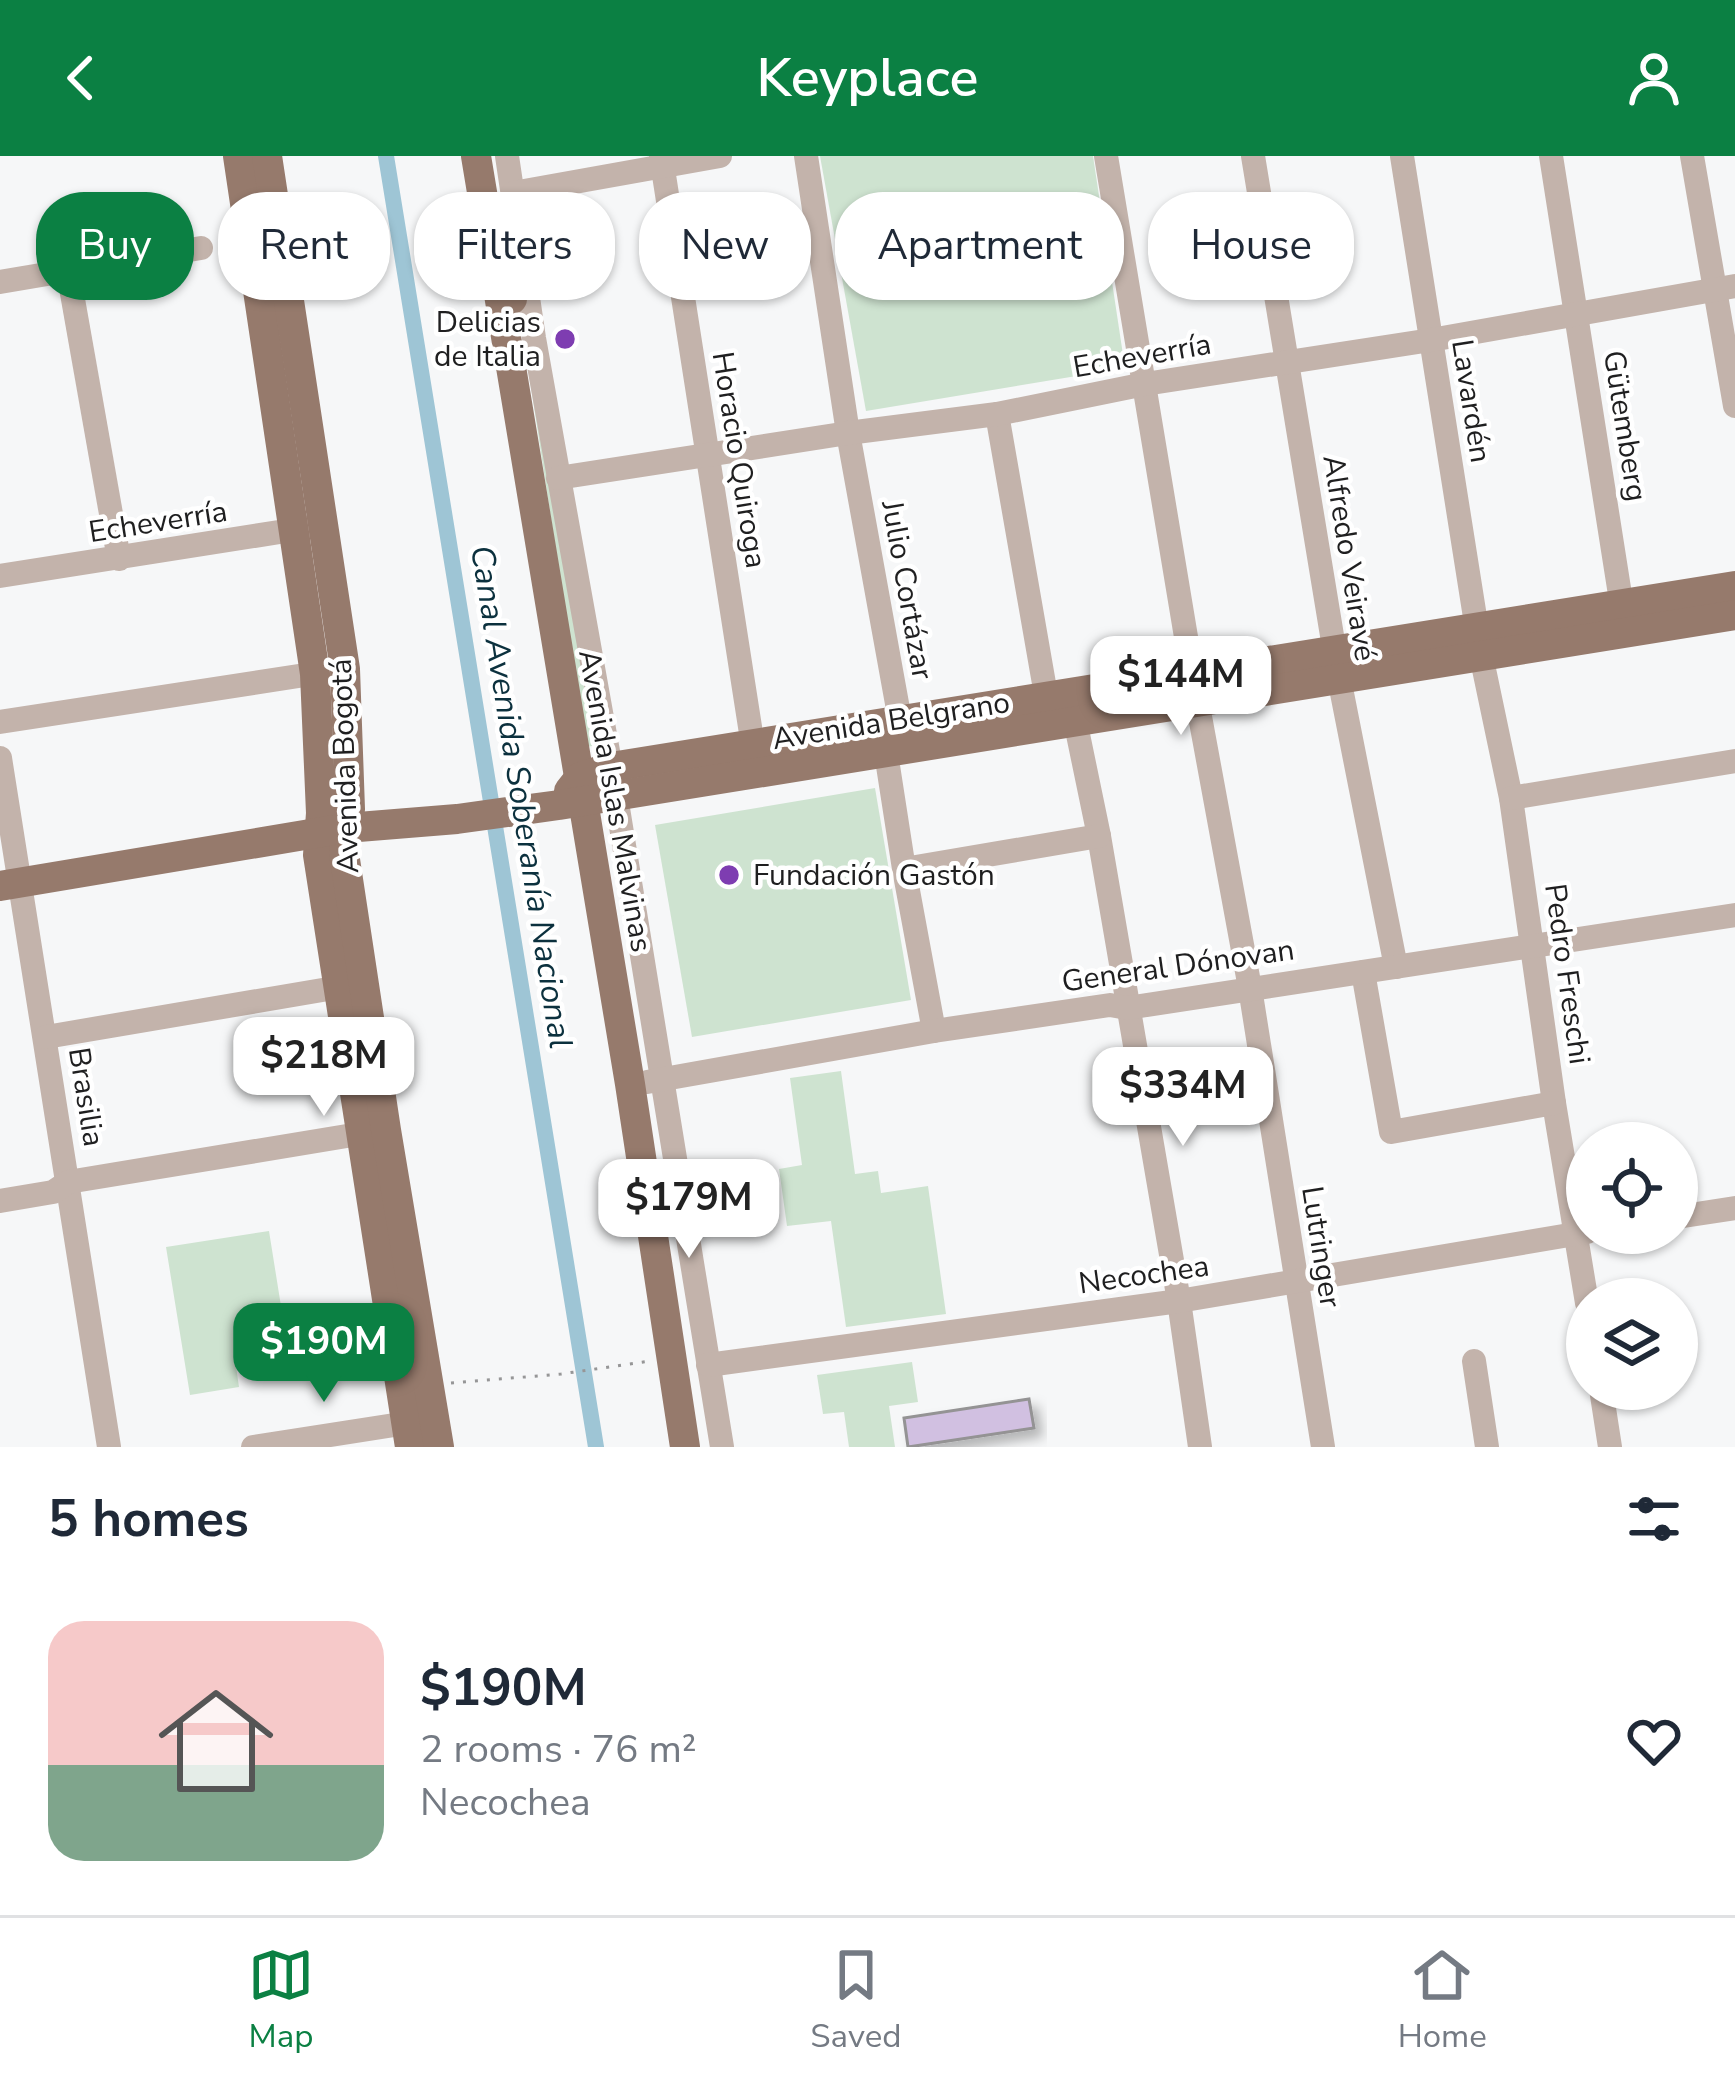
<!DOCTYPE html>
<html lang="en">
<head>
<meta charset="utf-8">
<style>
  :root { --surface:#fff; --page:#f2f2f3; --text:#1f2937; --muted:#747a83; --line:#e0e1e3; --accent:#0b8043 }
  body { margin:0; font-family:"Nunito Sans",sans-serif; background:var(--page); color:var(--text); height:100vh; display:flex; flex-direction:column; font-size:45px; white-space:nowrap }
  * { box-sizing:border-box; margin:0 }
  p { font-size:39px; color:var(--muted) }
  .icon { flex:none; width:66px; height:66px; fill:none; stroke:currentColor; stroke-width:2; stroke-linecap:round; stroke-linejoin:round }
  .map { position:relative; height:1291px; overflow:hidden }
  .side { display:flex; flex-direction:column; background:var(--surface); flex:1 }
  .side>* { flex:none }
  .guide { position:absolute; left:36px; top:36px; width:1665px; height:108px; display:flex; gap:24px }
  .tools { position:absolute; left:1566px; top:966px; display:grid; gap:24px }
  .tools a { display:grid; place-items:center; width:132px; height:132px; border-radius:50%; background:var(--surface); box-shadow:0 3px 9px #0004; font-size:60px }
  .price { position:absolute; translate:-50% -102px; padding:0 27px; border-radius:24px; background:#fff; color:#222; font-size:39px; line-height:78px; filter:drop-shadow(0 3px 6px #0008) }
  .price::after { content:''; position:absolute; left:50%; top:72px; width:36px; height:27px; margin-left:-18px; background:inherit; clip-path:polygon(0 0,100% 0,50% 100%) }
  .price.on { background:var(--accent); color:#fff }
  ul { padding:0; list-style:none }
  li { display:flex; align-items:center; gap:36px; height:300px; padding:0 48px }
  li+li { border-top:3px solid var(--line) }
  li span { display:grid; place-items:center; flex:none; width:336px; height:240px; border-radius:36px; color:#555 }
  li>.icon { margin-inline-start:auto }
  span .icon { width:144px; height:144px; fill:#fffc; stroke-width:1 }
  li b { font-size:51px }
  h2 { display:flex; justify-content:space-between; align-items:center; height:144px; padding:0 48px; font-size:51px }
  .tag { padding:0 42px; border-radius:48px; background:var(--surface); box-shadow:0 3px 9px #0004; font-size:42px; line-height:108px }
  .tag.on { background:var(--accent); color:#fff }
  header { display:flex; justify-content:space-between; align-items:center; height:156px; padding:0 48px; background:var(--accent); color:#fff; font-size:54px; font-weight:600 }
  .menu { display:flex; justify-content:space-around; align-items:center; height:168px; border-top:3px solid var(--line); background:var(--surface); font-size:33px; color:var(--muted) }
  .menu a { display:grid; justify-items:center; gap:6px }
  .menu .on { color:var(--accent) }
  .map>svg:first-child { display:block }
</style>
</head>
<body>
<header><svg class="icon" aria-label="back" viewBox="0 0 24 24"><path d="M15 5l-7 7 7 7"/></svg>Keyplace<svg class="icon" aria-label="person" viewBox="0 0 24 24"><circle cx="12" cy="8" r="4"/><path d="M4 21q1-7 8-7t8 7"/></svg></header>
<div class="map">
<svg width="1735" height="1291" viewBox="0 0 1735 1291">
  <defs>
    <filter id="shadow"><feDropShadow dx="8" dy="8" stdDeviation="6" flood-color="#0004"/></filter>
  </defs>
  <rect width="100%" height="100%" fill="#f6f7f8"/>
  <!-- green -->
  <g fill="#cee3d0">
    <path d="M820,0H1093L1125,212L866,255Z"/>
    <path d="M523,179L598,589L586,591Z"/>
    <path d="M875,632L911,844L692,881L655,669Z"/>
    <path d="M841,915L855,1018L878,1015L881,1037L928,1030L946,1158L846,1171L831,1065L787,1070L779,1013L802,1009L790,922Z"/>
    <path d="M269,1075L288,1194L235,1203L239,1231L190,1239L166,1091Z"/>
    <path d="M912,1206L918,1246L889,1250L895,1291H849L844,1256L823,1258L817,1219Z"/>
  </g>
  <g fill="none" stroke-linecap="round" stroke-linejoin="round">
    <!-- canal -->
    <path stroke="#9ec5d5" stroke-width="16" d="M386,0L596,1291"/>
  </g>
  <!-- building -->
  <path fill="#d1c0e1" stroke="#949394" stroke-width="3" filter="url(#shadow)" d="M1029,1243L1034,1272L908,1291L904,1262Z"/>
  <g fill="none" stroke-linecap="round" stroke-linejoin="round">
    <!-- path -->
    <path stroke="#969697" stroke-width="3" stroke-dasharray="3 9" stroke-linecap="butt" d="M451,1227L561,1218L650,1205"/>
    <!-- minor -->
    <g stroke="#c3b3ab" stroke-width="24">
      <path d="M507,0L534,182L616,640L722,1291"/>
      <path d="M661,0L755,603"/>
      <path d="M806,0L848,277L900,564L886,597L904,713L934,875"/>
      <path d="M1106,0L1192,517L1250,832L1323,1291"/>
      <path d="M1253,0L1339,522L1396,811"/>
      <path d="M1402,0L1481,499L1511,642L1554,947L1587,1147"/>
      <path d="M1551,0L1624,464"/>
      <path d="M1692,0L1735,250"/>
      <path d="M513,37L720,0"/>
      <path d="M68,115L119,403"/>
      <path d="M0,126L201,92"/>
      <path d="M997,258L1046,539L1075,564L1099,680L1179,1145L1200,1291"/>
      <path d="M558,322L848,277L997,258L1145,228L1431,184L1735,130"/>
      <path d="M0,420L311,371"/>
      <path d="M0,566L331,515"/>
      <path d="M0,602L109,1291"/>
      <path d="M1511,642L1735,605"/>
      <path d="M904,713L1099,680"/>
      <path d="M1363,816L1391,976L1554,947"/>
      <path d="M46,881L340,831"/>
      <path d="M647,926L934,875L1110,849L1127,852L1735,759"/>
      <path d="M0,1045L53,1036L68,1026L377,975"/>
      <path d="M1677,1061L1735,1052"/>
      <path d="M302,1201L393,1187"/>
      <path d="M1474,1205L1487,1291"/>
      <path d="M708,1209L1179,1145L1587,1076"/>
      <path d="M1601,1233L1610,1291"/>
      <path d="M253,1291L420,1265"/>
    </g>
    <!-- major -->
    <g stroke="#967a6c" stroke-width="30">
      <path d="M238,0L315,518L321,657L318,699L410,1291"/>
      <path d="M267,0L345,513L350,653L344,697L386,974L439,1291"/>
      <path d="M476,0L630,928L685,1291"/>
      <path d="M512,143L516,71"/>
      <path d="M569,635L580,621L611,611L1735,430"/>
      <path d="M0,730L346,672L457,663L559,649L1735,459"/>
    </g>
  </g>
  <!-- markers -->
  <g fill="#7e3db1" stroke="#fff" stroke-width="4.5">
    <circle cx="565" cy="183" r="12"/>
    <circle cx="729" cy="719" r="12"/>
  </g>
  <g text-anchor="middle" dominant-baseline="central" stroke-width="9" stroke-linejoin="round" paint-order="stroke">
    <!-- poi labels -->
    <g font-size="30" fill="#1f1f20" stroke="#fff" text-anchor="end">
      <text x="541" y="166">Delicias<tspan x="541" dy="34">de Italia</tspan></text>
      <text x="753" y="719" text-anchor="start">Fundación Gastón</text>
    </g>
    <!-- street labels -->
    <g font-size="30" fill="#1f1f20" stroke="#fff">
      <text transform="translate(1142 200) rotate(-10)">Echeverría</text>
      <text transform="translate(1471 245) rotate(81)">Lavardén</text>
      <text transform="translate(1625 270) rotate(81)">Gütemberg</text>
      <text transform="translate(739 304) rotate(81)">Horacio Quiroga</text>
      <text transform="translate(158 366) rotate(-9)">Echeverría</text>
      <text transform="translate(1349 402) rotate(81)">Alfredo Veiravé</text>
      <text transform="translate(907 434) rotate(80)">Julio Cortázar</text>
      <text transform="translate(891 565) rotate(-9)">Avenida Belgrano</text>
      <text transform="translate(345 610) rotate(-92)">Avenida Bogotá</text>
      <text transform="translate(615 645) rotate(80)">Avenida Islas Malvinas</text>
      <text transform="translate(1178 810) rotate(-8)">General Dónovan</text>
      <text transform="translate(1567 818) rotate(82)">Pedro Freschi</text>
      <text transform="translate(86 941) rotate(81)">Brasilia</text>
      <text transform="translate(1321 1091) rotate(81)">Lutringer</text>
      <text transform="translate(1144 1119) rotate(-8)">Necochea</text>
    </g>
    <!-- water labels -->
    <g font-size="33" font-style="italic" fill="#0c313e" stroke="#fff">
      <text transform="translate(521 641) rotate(81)">Canal Avenida Soberanía Nacional</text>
    </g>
  </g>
</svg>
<div class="tools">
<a><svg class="icon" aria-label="locate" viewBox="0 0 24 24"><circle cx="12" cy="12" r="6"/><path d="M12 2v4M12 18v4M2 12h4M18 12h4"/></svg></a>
<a><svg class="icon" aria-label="layers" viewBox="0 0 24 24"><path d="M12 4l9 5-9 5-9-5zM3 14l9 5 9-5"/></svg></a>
</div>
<b class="price" style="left:1181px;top:582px">$144M</b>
<b class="price" style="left:324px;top:963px">$218M</b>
<b class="price" style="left:1183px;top:993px">$334M</b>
<b class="price" style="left:689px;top:1105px">$179M</b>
<b class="price on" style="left:324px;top:1249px">$190M</b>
<div class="guide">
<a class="tag on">Buy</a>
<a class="tag">Rent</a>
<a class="tag">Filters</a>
<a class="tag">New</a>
<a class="tag">Apartment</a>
<a class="tag">House</a>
</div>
</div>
<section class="side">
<h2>5 homes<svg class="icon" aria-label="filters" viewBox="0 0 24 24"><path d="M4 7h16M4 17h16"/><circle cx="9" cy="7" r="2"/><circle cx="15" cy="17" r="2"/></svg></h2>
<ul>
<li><span style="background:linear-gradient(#f6c9c9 60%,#7fa58c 0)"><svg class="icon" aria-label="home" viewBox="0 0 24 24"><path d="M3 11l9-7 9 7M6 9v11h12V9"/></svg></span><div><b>$190M</b><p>2 rooms · 76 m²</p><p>Necochea</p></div><svg class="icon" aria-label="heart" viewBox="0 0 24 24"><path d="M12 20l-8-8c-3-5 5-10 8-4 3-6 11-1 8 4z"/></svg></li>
</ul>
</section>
<nav class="menu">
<a class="on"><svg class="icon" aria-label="map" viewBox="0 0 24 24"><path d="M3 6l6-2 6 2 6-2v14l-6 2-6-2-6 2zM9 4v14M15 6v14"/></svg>Map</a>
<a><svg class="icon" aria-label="saved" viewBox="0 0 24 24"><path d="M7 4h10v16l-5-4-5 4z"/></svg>Saved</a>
<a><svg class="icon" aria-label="home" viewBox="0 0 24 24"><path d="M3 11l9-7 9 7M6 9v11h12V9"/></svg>Home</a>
</nav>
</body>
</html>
